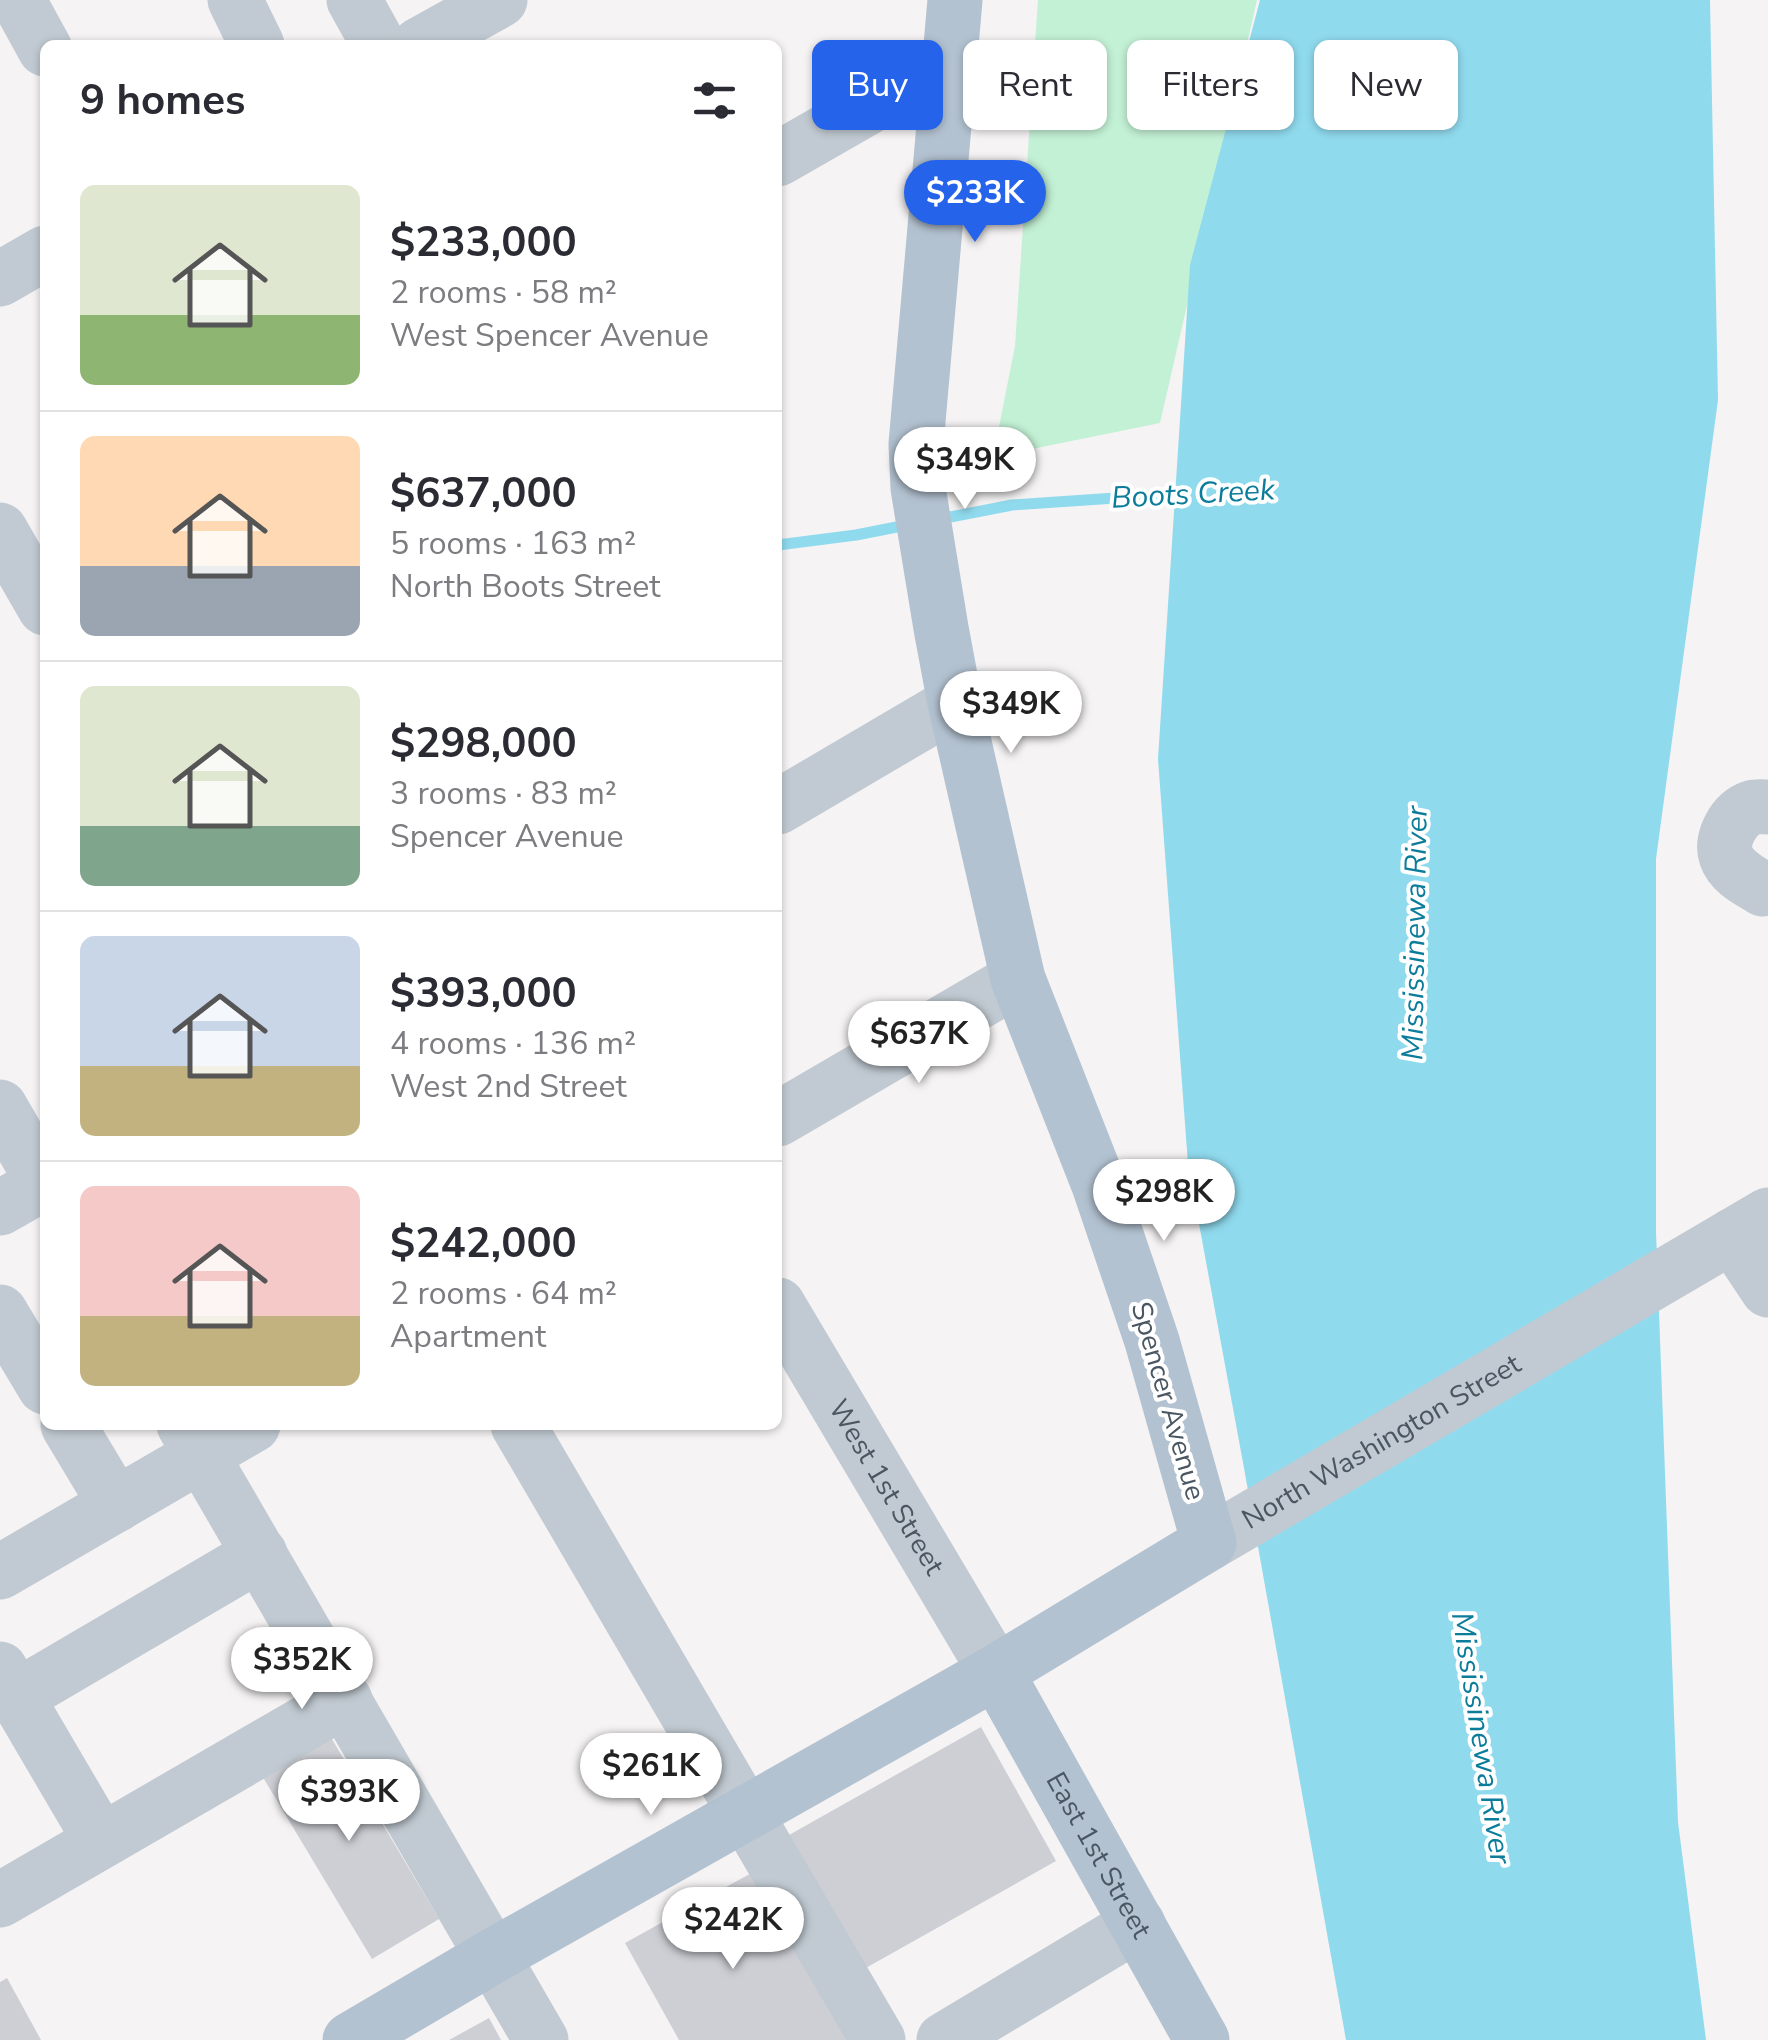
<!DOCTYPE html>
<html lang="en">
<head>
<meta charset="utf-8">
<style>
  :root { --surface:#fff; --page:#f2f2f3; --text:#2b2b33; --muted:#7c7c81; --line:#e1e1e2; --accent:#2563eb }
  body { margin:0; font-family:"Nunito Sans",sans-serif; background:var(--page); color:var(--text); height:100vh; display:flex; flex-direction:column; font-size:38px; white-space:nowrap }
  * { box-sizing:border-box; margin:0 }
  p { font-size:32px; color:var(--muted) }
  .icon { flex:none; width:55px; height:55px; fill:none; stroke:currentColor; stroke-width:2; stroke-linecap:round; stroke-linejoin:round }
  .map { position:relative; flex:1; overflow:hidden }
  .drawer { position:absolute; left:40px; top:40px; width:742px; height:1390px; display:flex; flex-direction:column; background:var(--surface); border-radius:15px; box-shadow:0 2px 8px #0004 }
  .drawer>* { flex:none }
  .banner { position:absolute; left:812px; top:40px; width:805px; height:90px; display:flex; gap:20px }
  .price { position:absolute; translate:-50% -85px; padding:0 22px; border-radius:35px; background:#fff; color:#222; font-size:32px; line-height:65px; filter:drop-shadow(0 2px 5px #0008) }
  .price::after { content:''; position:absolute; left:50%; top:60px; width:30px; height:22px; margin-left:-15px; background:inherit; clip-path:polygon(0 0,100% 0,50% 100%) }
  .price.current { background:var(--accent); color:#fff }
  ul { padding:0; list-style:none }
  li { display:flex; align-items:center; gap:30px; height:250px; padding:0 40px }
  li+li { border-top:2px solid var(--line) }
  li span { display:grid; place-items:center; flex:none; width:280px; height:200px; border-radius:15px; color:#555 }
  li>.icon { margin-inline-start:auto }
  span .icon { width:120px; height:120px; fill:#fffc; stroke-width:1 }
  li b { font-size:42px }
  h2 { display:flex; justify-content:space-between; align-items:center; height:120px; padding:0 40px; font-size:42px }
  .pill { padding:0 35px; border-radius:15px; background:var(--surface); box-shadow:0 2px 8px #0004; font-size:35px; line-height:90px }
  .pill.current { background:var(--accent); color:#fff }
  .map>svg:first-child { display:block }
</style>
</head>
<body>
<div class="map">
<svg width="1768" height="2040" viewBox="0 0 1768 2040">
  <rect width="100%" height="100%" fill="#f5f3f3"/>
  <!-- green -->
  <path fill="#c3f1d5" d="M1038,0H1257L1160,423L993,457L1015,346Z"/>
  <!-- water -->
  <path fill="#90daee" d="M1260,0H1710L1718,400L1656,859V1232L1678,1822L1706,2040H1346L1244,1468L1188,1164L1158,759L1190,265Z"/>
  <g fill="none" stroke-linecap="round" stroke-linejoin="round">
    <!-- stream -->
    <g stroke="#90daee" stroke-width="11">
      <path d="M940,519L1012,505L1189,493"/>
      <path d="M778,545L856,535L912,524"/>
    </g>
  </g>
  <!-- building -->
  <g fill="#cdcfd5">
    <path d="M981,1727L1056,1861L864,1969L789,1835Z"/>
    <path d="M326,1729L439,1919L372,1959L258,1769Z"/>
    <path d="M755,1871L848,2040H679L625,1943Z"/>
    <path d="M7,1978L41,2040H0V1982Z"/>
    <path d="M489,2018L501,2040H449Z"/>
  </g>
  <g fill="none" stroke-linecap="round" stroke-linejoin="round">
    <!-- minor -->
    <g stroke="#c1cad2" stroke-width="55">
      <path d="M18,0L45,49"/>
      <path d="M235,0L257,45"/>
      <path d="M354,0L379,45"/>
      <path d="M419,45L500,0"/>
      <path d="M778,159L949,61"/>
      <path d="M0,279L45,253"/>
      <path d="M0,530L45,608"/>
      <path d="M778,807L955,703"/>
      <path d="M1763,889C1750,881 1732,873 1726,856C1720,839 1734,814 1751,808C1756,806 1762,807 1768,807"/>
      <path d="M0,1107L45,1185"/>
      <path d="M778,1119L1018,979"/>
      <path d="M0,1208L44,1183"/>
      <path d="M1732,1236L1768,1290"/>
      <path id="s1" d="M778,1305L996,1672"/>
      <path d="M0,1312L45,1387"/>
      <path d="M68,1425L116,1505"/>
      <path d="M184,1425L541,2040"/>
      <path d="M518,1425L878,2040"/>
      <path id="s2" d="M1209,1543L1768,1215"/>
      <path d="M0,1572L253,1425"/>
      <path d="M0,1669L101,1841"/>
      <path d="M16,1697L260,1554"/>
      <path d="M0,1900L345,1700"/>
      <path d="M944,2040L1138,1924"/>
    </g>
    <!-- major -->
    <g stroke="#b3c2d1" stroke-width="55">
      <path id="s3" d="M996,1672L1202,2040"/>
      <path d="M350,2040L493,1956L996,1672L1209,1543L1152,1341L1099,1185L1018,979L955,703L941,628L918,488L916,444L955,0"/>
    </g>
  </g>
  <g text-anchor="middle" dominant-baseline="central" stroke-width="8" stroke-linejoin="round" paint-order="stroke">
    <!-- street labels -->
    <g font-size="28" fill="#4a5661" stroke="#fff">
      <text transform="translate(1168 1401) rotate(74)">Spencer Avenue</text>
      <text stroke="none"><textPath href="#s2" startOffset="200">North Washington Street</textPath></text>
      <text stroke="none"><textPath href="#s1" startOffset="212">West 1st Street</textPath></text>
      <text stroke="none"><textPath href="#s3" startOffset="210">East 1st Street</textPath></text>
    </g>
    <!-- water labels -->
    <g font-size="30" font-style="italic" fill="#0c7c9b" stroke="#fff">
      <text transform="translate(1193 494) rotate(-3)">Boots Creek</text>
      <text transform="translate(1415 933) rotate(-89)">Mississinewa River</text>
      <text transform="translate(1481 1738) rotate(81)">Mississinewa River</text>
    </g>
  </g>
</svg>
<b class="price current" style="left:975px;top:245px">$233K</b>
<b class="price" style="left:965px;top:512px">$349K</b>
<b class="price" style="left:1011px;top:756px">$349K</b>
<b class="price" style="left:919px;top:1086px">$637K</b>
<b class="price" style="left:1164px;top:1244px">$298K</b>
<b class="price" style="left:302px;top:1712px">$352K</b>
<b class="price" style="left:651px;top:1818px">$261K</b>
<b class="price" style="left:349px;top:1844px">$393K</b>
<b class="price" style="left:733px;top:1972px">$242K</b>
<div class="banner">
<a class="pill current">Buy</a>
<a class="pill">Rent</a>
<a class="pill">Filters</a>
<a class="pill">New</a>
</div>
<section class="drawer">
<h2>9 homes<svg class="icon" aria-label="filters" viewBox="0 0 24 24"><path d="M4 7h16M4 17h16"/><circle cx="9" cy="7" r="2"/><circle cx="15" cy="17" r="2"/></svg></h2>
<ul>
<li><span style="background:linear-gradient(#dfe7d0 65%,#8fb573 0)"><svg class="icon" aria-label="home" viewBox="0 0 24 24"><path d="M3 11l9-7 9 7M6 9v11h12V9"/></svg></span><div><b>$233,000</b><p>2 rooms · 58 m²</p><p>West Spencer Avenue</p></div></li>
<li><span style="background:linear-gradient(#ffd9b3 65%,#9aa5b1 0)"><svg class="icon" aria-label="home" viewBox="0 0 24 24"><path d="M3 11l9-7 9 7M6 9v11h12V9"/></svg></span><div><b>$637,000</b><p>5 rooms · 163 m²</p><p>North Boots Street</p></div></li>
<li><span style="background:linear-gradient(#dfe7d0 70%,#7fa58c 0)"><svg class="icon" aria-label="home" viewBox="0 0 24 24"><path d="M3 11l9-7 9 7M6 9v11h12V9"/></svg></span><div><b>$298,000</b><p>3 rooms · 83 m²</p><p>Spencer Avenue</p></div></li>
<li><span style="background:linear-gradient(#c9d6e8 65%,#c2b280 0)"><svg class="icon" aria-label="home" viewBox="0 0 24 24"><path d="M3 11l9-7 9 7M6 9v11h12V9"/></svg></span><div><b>$393,000</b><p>4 rooms · 136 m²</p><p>West 2nd Street</p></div></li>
<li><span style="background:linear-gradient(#f6c9c9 65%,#c2b280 0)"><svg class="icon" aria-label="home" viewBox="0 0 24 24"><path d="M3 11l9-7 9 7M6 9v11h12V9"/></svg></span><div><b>$242,000</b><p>2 rooms · 64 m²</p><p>Apartment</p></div></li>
</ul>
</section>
</div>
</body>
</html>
